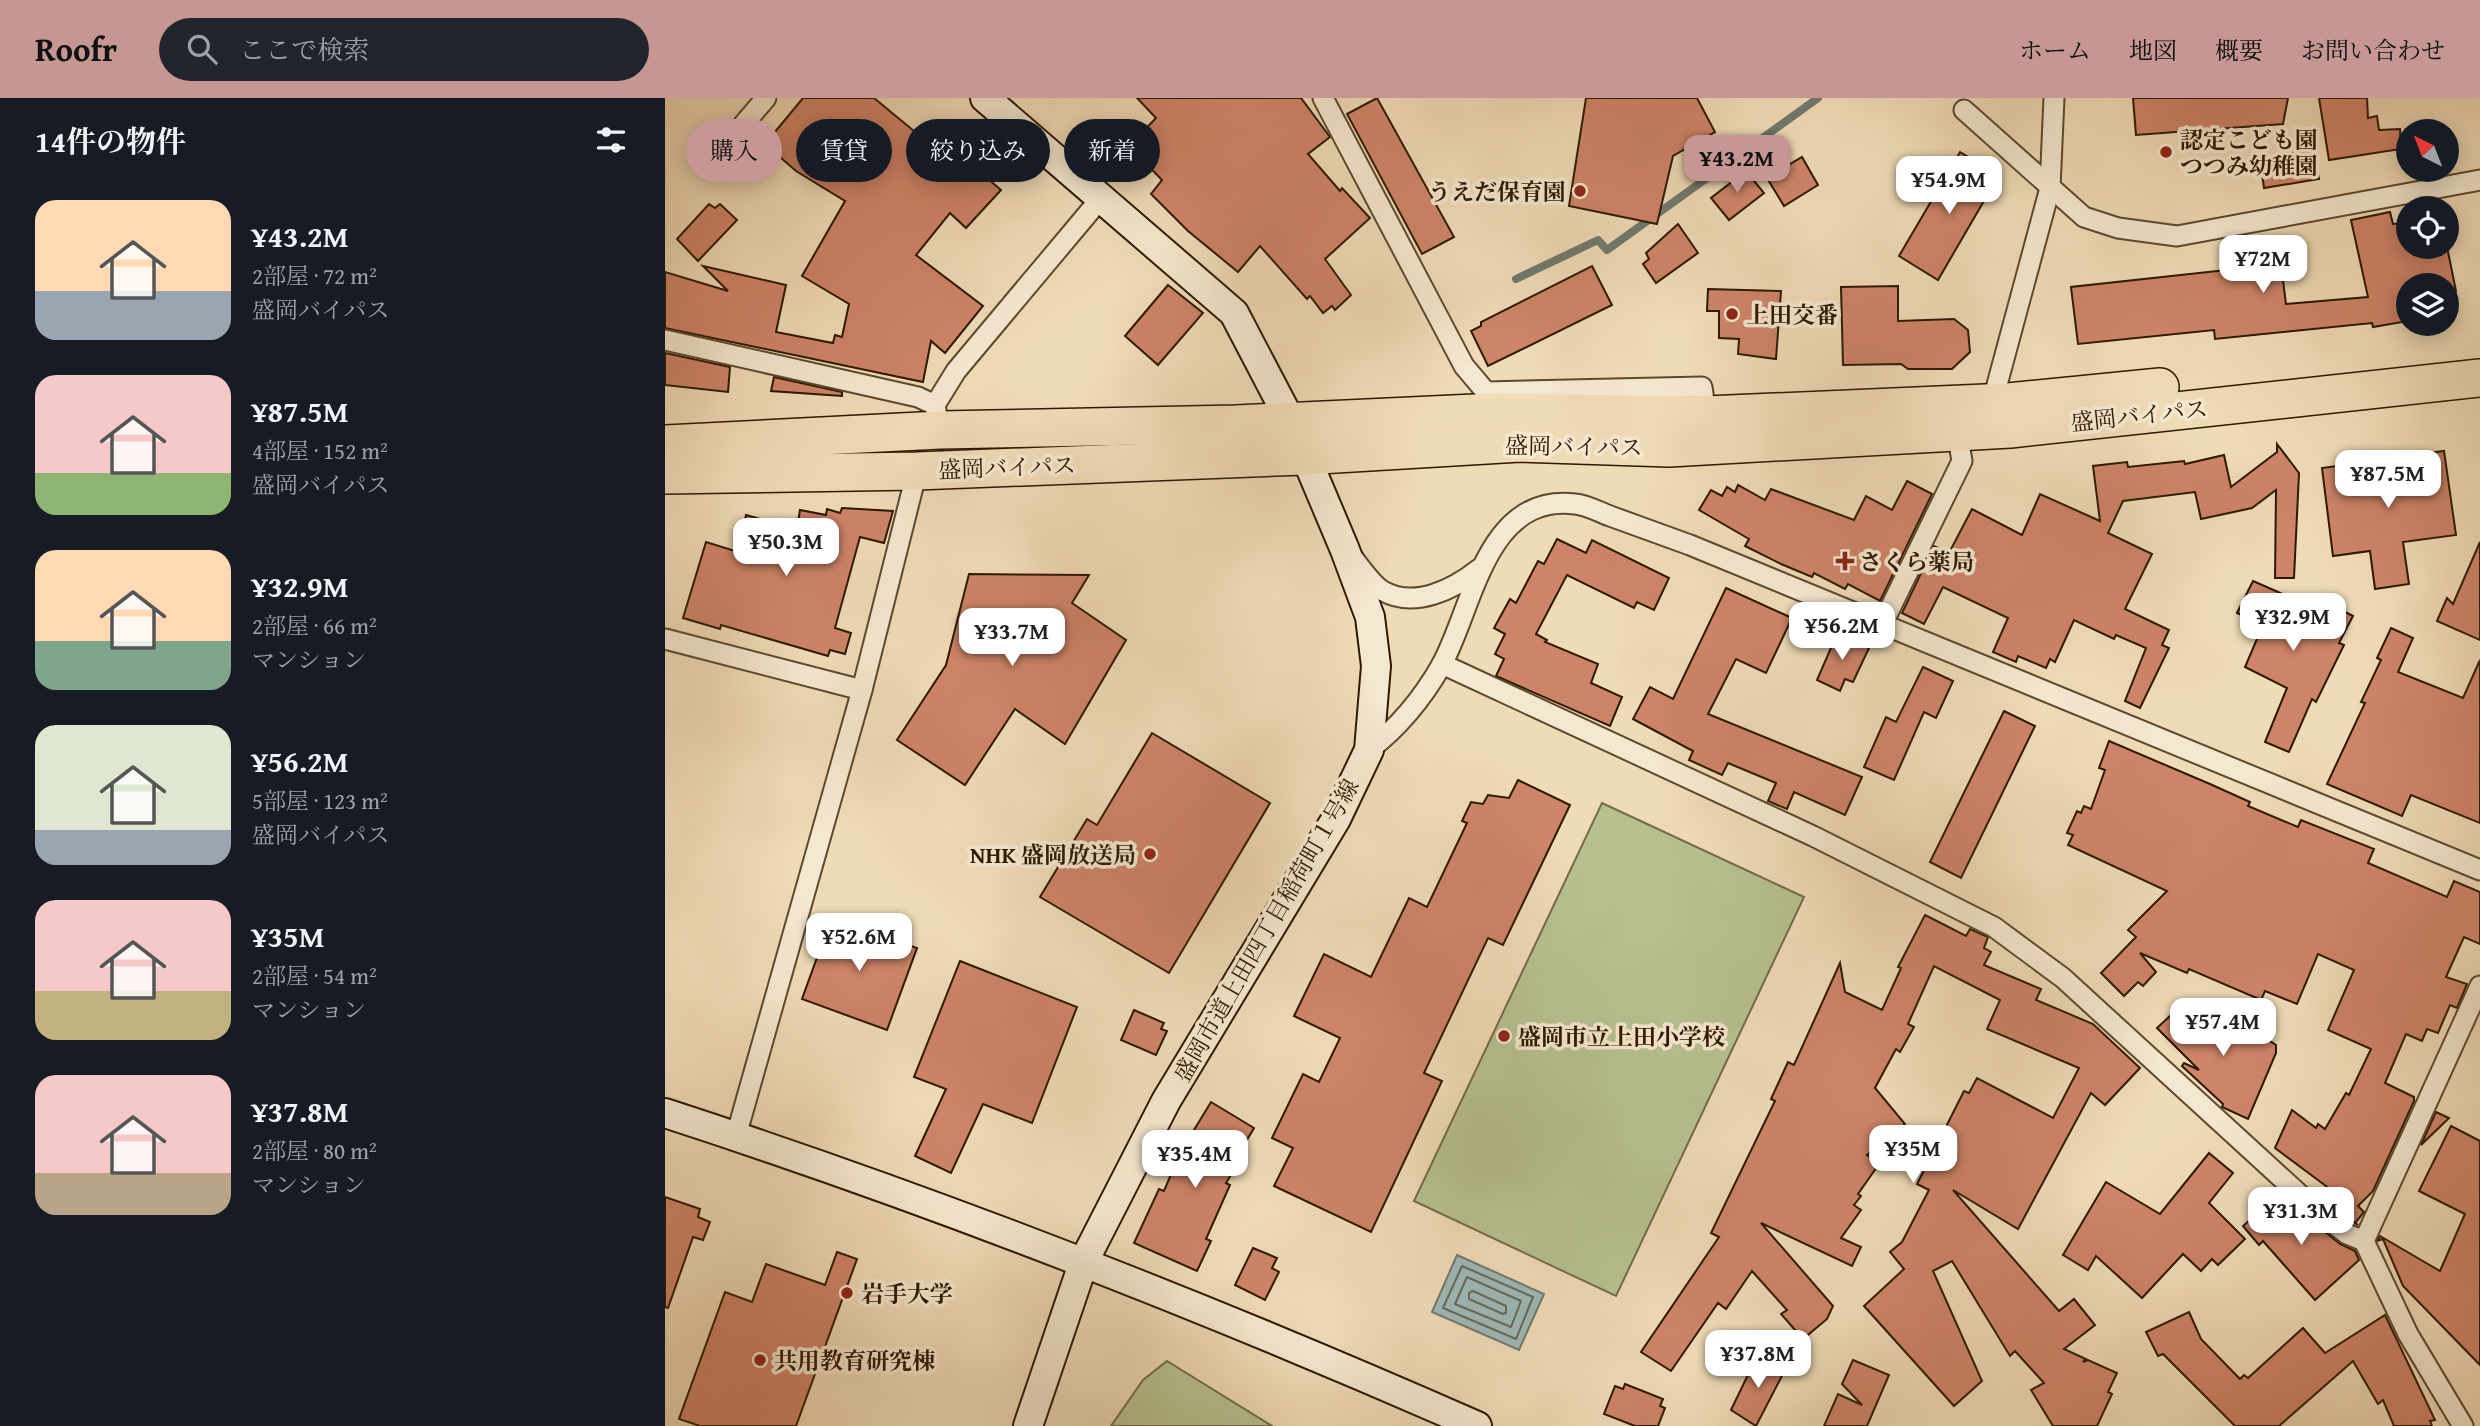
<!DOCTYPE html>
<html lang="ja">
<head>
<meta charset="utf-8">
<style>
  :root { --surface:#171b24; --page:#20242c; --text:#f1f3f6; --muted:#9ea1a6; --accent:#c59692 }
  body { margin:0; font-family:"Gentium Book Plus","Noto Serif JP",serif; background:var(--page); color:var(--text); height:100vh; display:flex; flex-direction:column; font-size:26px; white-space:nowrap }
  * { box-sizing:border-box; margin:0 }
  p { font-size:23px; color:var(--muted) }
  .icon { flex:none; width:38px; height:38px; fill:none; stroke:currentColor; stroke-width:2; stroke-linecap:round; stroke-linejoin:round }
  .map { position:relative; flex:1; overflow:hidden }
  .sheet { display:flex; flex-direction:column; background:var(--surface); width:665px }
  .sheet>* { flex:none }
  .hud { position:absolute; left:21px; top:21px; width:665px; height:63px; display:flex; gap:14px }
  .needle { width:46px; rotate:318deg }
  .buttons { position:absolute; left:1731px; top:21px; display:grid; gap:14px }
  .buttons a { display:grid; place-items:center; width:63px; height:63px; border-radius:50%; background:var(--surface); box-shadow:0 4px 18px #0003; font-size:35px }
  .price { position:absolute; translate:-50% -60px; padding:0 16px; border-radius:14px; background:#fff; color:#222; font-size:23px; line-height:46px; filter:drop-shadow(0 2px 4px #0008) }
  .price::after { content:''; position:absolute; left:50%; top:42px; width:21px; height:16px; margin-left:-10px; background:inherit; clip-path:polygon(0 0,100% 0,50% 100%) }
  .price.active { background:var(--accent); color:#111 }
  ul { padding:0; list-style:none }
  li { display:flex; align-items:center; gap:21px; height:175px; padding:0 35px }
  li span { display:grid; place-items:center; flex:none; width:196px; height:140px; border-radius:21px; color:#555 }
  li>.icon { margin-inline-start:auto }
  span .icon { width:84px; height:84px; fill:#fffc; stroke-width:1 }
  li b { font-size:30px }
  h2 { display:flex; justify-content:space-between; align-items:center; height:84px; padding:0 35px; font-size:30px }
  .pill { padding:0 24px; border-radius:32px; background:var(--surface); box-shadow:0 4px 18px #0003; font-size:24px; line-height:63px }
  .pill.active { background:var(--accent); color:#111 }
  header { display:flex; align-items:center; gap:42px; box-sizing:border-box; height:98px; padding:0 35px; background:var(--accent); color:#111 }
  header strong { font-size:33px }
  nav { display:flex; gap:38px; margin-inline-start:auto; font-size:24px }
  .search { width:490px; height:63px; background:var(--page); display:flex; align-items:center; gap:18px; box-sizing:border-box; padding:0 24px; border-radius:38px; color:var(--muted); font-size:26px }
  main { display:flex; flex:1; min-height:0 }
  .map>svg:first-child { display:block }
</style>
</head>
<body>
<header>
<strong>Roofr</strong>
<div class="search"><svg class="icon" aria-label="search" viewBox="0 0 24 24"><circle cx="10" cy="10" r="6"/><path d="M15 15l6 6"/></svg>ここで検索</div>
<nav><a>ホーム</a><a>地図</a><a>概要</a><a>お問い合わせ</a></nav>
</header>
<main>
<section class="sheet">
<h2>14件の物件<svg class="icon" aria-label="filters" viewBox="0 0 24 24"><path d="M4 7h16M4 17h16"/><circle cx="9" cy="7" r="2"/><circle cx="15" cy="17" r="2"/></svg></h2>
<ul>
<li><span style="background:linear-gradient(#ffd9b3 65%,#9aa5b1 0)"><svg class="icon" aria-label="home" viewBox="0 0 24 24"><path d="M3 11l9-7 9 7M6 9v11h12V9"/></svg></span><div><b>¥43.2M</b><p>2部屋 · 72 m²</p><p>盛岡バイパス</p></div></li>
<li><span style="background:linear-gradient(#f6c9c9 70%,#8fb573 0)"><svg class="icon" aria-label="home" viewBox="0 0 24 24"><path d="M3 11l9-7 9 7M6 9v11h12V9"/></svg></span><div><b>¥87.5M</b><p>4部屋 · 152 m²</p><p>盛岡バイパス</p></div></li>
<li><span style="background:linear-gradient(#ffd9b3 65%,#7fa58c 0)"><svg class="icon" aria-label="home" viewBox="0 0 24 24"><path d="M3 11l9-7 9 7M6 9v11h12V9"/></svg></span><div><b>¥32.9M</b><p>2部屋 · 66 m²</p><p>マンション</p></div></li>
<li><span style="background:linear-gradient(#dfe7d0 75%,#9aa5b1 0)"><svg class="icon" aria-label="home" viewBox="0 0 24 24"><path d="M3 11l9-7 9 7M6 9v11h12V9"/></svg></span><div><b>¥56.2M</b><p>5部屋 · 123 m²</p><p>盛岡バイパス</p></div></li>
<li><span style="background:linear-gradient(#f6c9c9 65%,#c2b280 0)"><svg class="icon" aria-label="home" viewBox="0 0 24 24"><path d="M3 11l9-7 9 7M6 9v11h12V9"/></svg></span><div><b>¥35M</b><p>2部屋 · 54 m²</p><p>マンション</p></div></li>
<li><span style="background:linear-gradient(#f6c9c9 70%,#b9a48a 0)"><svg class="icon" aria-label="home" viewBox="0 0 24 24"><path d="M3 11l9-7 9 7M6 9v11h12V9"/></svg></span><div><b>¥37.8M</b><p>2部屋 · 80 m²</p><p>マンション</p></div></li>
</ul>
</section>
<div class="map">
<svg width="1815" height="1328" viewBox="0 0 1815 1328">
  <rect width="100%" height="100%" fill="#f0dbb7"/>
  <filter id="stains"><feTurbulence type="fractalNoise" baseFrequency=".00286" numOctaves="4"/><feColorMatrix values="0 0 0 0 .2 0 0 0 0 .09 0 0 0 0 .02 0 0 0 .5 -.17"/></filter>
  <radialGradient id="worn" r=".72"><stop offset=".6" stop-color="#630" stop-opacity="0"/><stop offset="1" stop-color="#630" stop-opacity=".3"/></radialGradient>
  <!-- green -->
  <g fill="#b7c190" stroke="#726c48" stroke-width="2">
    <path d="M937,705L1139,799L951,1198L749,1103Z"/>
    <path d="M502,1263L607,1328H446L478,1282Z"/>
  </g>
  <!-- water -->
  <path fill="#9eb9b8" stroke="#70796e" stroke-width="2" d="M792,1157L879,1196L854,1252L767,1214Z"/>
  <g fill="none" stroke-linecap="round" stroke-linejoin="round">
    <!-- shore -->
    <g stroke="#65685c" stroke-width="2">
      <path d="M797,1168L868,1199L851,1241L778,1210Z"/>
      <path d="M802,1179L856,1203L846,1229L790,1206Z"/>
      <path d="M808,1193L841,1208V1215L838,1216L804,1201V1195Z"/>
    </g>
    <!-- stream -->
    <path stroke="#70796e" stroke-width="8" d="M851,181L933,142L942,152L1153,0"/>
  </g>
  <!-- building -->
  <g fill="#ce8468" stroke="#2c1800" stroke-width="2">
    <path d="M138,0H209L290,67L298,59L336,92L301,130L285,115L251,157L318,208L280,255L266,243L258,284L0,230V174L63,193L38,168L121,187L111,234L168,245L170,237L177,239L184,206L137,178L180,103L131,73L100,46Z"/>
    <path d="M472,0H636L665,39L643,56L675,93L677,90L705,120L660,161L686,197L670,212L667,208L658,215L645,198L642,201L595,148L573,174L523,133L486,96L497,82L464,48L491,20Z"/>
    <path d="M712,0L789,139L757,156L682,16Z"/>
    <path d="M921,0H1032L1050,34L1008,58L992,126L904,108Z"/>
    <path d="M1468,0H1623L1618,26L1471,37Z"/>
    <path d="M1654,0H1702L1703,20L1712,18L1714,32L1735,31L1736,51L1664,62Z"/>
    <path d="M1649,52L1654,81L1599,90L1596,68L1621,63L1620,56Z"/>
    <path d="M1295,54L1334,77L1273,182L1234,158Z"/>
    <path d="M1137,59L1153,87L1119,108L1102,80Z"/>
    <path d="M1081,73L1099,95L1064,122L1046,100Z"/>
    <path d="M44,106L50,110L55,106L72,122L33,163L12,141Z"/>
    <path d="M1725,114L1728,126L1739,125L1743,149H1782L1791,193L1782,205V187H1743V223L1708,229L1707,225L1550,241L1549,232L1413,246L1406,189L1616,166L1621,206L1703,199L1686,122Z"/>
    <path d="M1013,126L1033,155L991,185L978,166L984,161L981,155Z"/>
    <path d="M927,168L947,207L823,268L806,233L816,228V224Z"/>
    <path d="M503,187L538,215L493,267L460,238Z"/>
    <path d="M1233,188V223L1289,221L1303,232L1305,254L1287,271H1243L1236,266L1178,267L1176,189Z"/>
    <path d="M1043,191L1116,193L1111,261L1073,256L1074,241L1054,240V213H1042Z"/>
    <path d="M0,255L65,269L63,294L0,287Z"/>
    <path d="M109,279L177,294V298L106,293Z"/>
    <path d="M1612,346L1634,375L1629,480H1610L1611,392L1587,410L1536,421L1530,394L1458,403L1443,435L1487,456L1460,511L1504,532L1497,547L1504,550L1475,610L1460,603L1481,550L1451,537L1449,541L1409,522L1390,564L1385,561L1381,570L1353,558L1351,564L1328,554L1343,520L1278,489L1259,526L1237,515L1269,448L1284,455L1307,411L1357,437L1375,396L1435,423L1428,368L1462,364L1463,369L1519,363L1520,366L1559,357L1566,389L1612,354Z"/>
    <path d="M1779,353L1791,437L1738,444L1744,486L1710,491L1705,453L1668,458L1657,370Z"/>
    <path d="M1242,383L1267,396L1215,503L1183,486L1180,491L1149,475L1147,479L1116,466L1080,448L1084,441L1034,412L1046,392L1057,398L1062,389L1070,394L1073,387L1100,402L1106,391L1189,422L1201,398L1227,412Z"/>
    <path d="M177,410L228,413L219,445L195,439L170,530L186,535L180,556L165,552L163,558L56,527L55,531L18,520L41,444L73,454L81,417L132,431L135,412L161,417L162,411L175,415Z"/>
    <path d="M892,441L921,455L927,442L1004,480L989,512L972,504L969,510L902,477L871,536L882,542L880,544L933,566L926,585L957,599L945,628L831,578L839,561L830,556L840,536L829,530L845,501L851,505L873,463L879,466Z"/>
    <path d="M1815,444V542L1772,523L1782,500L1788,506Z"/>
    <path d="M304,476L424,477L407,505L461,542L400,646L350,611L300,687L232,642L281,567Z"/>
    <path d="M1588,483L1652,511L1657,502L1688,518L1674,545L1679,547L1651,604L1647,601L1624,654L1600,644L1622,590L1580,569L1598,527L1572,515Z"/>
    <path d="M1061,490L1127,520L1101,575L1071,561L1043,616L1197,679L1180,717L1129,694L1122,711L1103,703L1111,685L1063,665L1057,677L1024,662L1028,653L968,621L985,589L1008,601Z"/>
    <path d="M1726,530L1748,540L1733,574L1798,600L1815,562V725L1746,697L1737,718L1662,686L1700,605L1696,604L1716,562L1712,560Z"/>
    <path d="M1172,536L1204,550L1188,584L1180,581L1175,593L1152,582Z"/>
    <path d="M1258,569L1288,583L1271,620L1259,614L1229,682L1199,669L1221,619L1231,624Z"/>
    <path d="M1339,613L1370,628L1296,780L1265,764Z"/>
    <path d="M487,635L605,705L504,875L375,799L422,721L432,727Z"/>
    <path d="M1444,643L1545,686L1585,704L1583,708L1633,729L1636,722L1709,751L1703,765L1782,799L1789,783L1815,794V846L1799,839L1781,879L1802,886L1792,910L1785,907L1773,935L1762,931L1757,943L1741,936L1720,985L1749,999V1003L1708,1093L1693,1108L1699,1114L1690,1125L1693,1127L1660,1103L1669,1094L1610,1050L1627,1012L1651,1030L1653,1026L1660,1031L1681,995L1684,997L1706,951L1663,932L1689,872L1653,856L1632,906L1600,893L1596,902L1524,871L1522,875L1475,855L1491,874L1478,888L1473,884L1459,898L1436,875L1471,839L1463,832L1502,793L1403,747L1408,737L1402,735L1412,713L1416,715L1419,708L1426,711L1440,672L1434,670Z"/>
    <path d="M853,682L905,707L838,847L823,840L759,975L777,983L706,1134L609,1088L628,1050L607,1040L638,976L654,984L675,940L629,918L659,856L706,879L744,800L762,809L802,725L797,723L806,704L818,706L823,697L844,700Z"/>
    <path d="M1260,817L1301,838L1305,831L1323,839L1319,850L1326,854L1319,867L1376,891L1371,902L1428,926L1475,970L1440,1007L1426,995L1353,1131L1288,1092L1394,1213L1409,1201L1430,1227L1399,1251L1421,1261L1418,1264L1423,1262L1452,1275L1443,1294L1447,1296L1432,1328H1388L1366,1292L1379,1285L1350,1253L1345,1258L1287,1163L1268,1173L1317,1283L1289,1308L1199,1208L1239,1171L1225,1154L1237,1144L1264,1092L1252,1086L1299,993L1304,995L1312,980L1388,1020L1414,970L1322,931L1335,902L1269,868L1243,926L1249,929L1235,954L1231,951L1210,990L1240,1026L1202,1057L1214,1066L1193,1096L1196,1098L1189,1107L1196,1112L1176,1140L1196,1149L1187,1168L1096,1125L1168,1208L1162,1221L1138,1241L1116,1216L1122,1212L1087,1173L1061,1211L1053,1205L1006,1273L976,1254L1054,1139L1046,1135L1110,1003L1106,1001L1123,964L1129,967L1175,865L1180,894L1217,912L1236,870L1233,869Z"/>
    <path d="M162,818L252,850L222,932L137,901L158,843L153,842Z"/>
    <path d="M295,863L412,909L367,1025L318,1006L286,1075L250,1058L281,991L249,979Z"/>
    <path d="M1519,905L1550,938L1568,919L1611,947V955L1583,1021L1557,1009L1558,1006L1517,968L1519,965L1534,972L1492,930Z"/>
    <path d="M469,912L499,925L496,931L502,933L491,957L456,942Z"/>
    <path d="M546,1004L589,1030L567,1067L571,1069L561,1085L565,1087L541,1141L546,1143L532,1173L469,1145L494,1091L499,1093L515,1055Z"/>
    <path d="M1771,1014L1784,1020L1756,1047Z"/>
    <path d="M1786,1028L1815,1043V1267L1738,1188L1718,1141L1712,1143L1715,1138L1775,1173L1800,1116L1754,1093Z"/>
    <path d="M1544,1055L1568,1075L1544,1105L1580,1141L1553,1167L1547,1161L1536,1173L1518,1156L1477,1200L1431,1158L1423,1172L1398,1157L1441,1084L1495,1116Z"/>
    <path d="M1613,1097L1638,1125L1643,1120L1675,1146L1690,1153L1694,1162L1650,1202L1598,1143L1594,1147L1578,1128Z"/>
    <path d="M0,1099L35,1111L33,1119L45,1124L38,1142L28,1139L3,1210L0,1209Z"/>
    <path d="M588,1150L612,1160L607,1170L614,1174L600,1202L570,1187Z"/>
    <path d="M172,1154L192,1161L131,1328H35L14,1321L60,1194L87,1204L101,1166L160,1187Z"/>
    <path d="M1524,1214L1536,1241L1575,1281L1579,1277L1583,1280L1638,1230L1660,1255L1720,1217L1770,1322L1765,1323L1767,1328H1729L1718,1302L1713,1306L1688,1263L1614,1328H1570L1498,1256L1493,1258L1481,1234Z"/>
    <path d="M1092,1258L1120,1272L1091,1328L1066,1312Z"/>
    <path d="M1188,1262L1224,1277L1202,1328H1159L1173,1296L1197,1307L1177,1286Z"/>
    <path d="M960,1286L998,1301L995,1308L1000,1310L993,1328H970L939,1316L950,1288L958,1291Z"/>
  </g>
  <g fill="none" stroke-linecap="round" stroke-linejoin="round">
    <defs>
      <g id="street">
        <path d="M658,0L799,268L821,294L1037,289L1041,317"/>
        <path d="M1299,12L1419,119L1453,130L1512,138L1815,82"/>
        <path d="M78,27L101,0"/>
        <path d="M0,242L253,299L270,307L275,332"/>
        <path d="M270,307L291,273L436,100"/>
        <path d="M1326,309L1385,90L1389,0"/>
        <path d="M688,460C696,470 707,487 718,493C750,511 789,491 814,471"/>
        <path d="M1217,527L1297,363L1292,334"/>
        <path d="M0,541L197,592"/>
        <path d="M777,566L1148,738L1329,829L1398,880L1656,1116L1682,1136L1699,1143L1743,1236L1798,1328"/>
        <path d="M704,652C734,629 757,601 776,568C808,511 820,395 910,406C922,407 934,414 945,418C972,428 998,437 1025,447L1815,772"/>
        <path d="M71,1038L197,592L252,373"/>
        <path d="M1699,1143L1815,888"/>
      </g>
      <g id="secondary">
        <path d="M320,0L569,215L626,324L680,452L705,519L711,568L704,652L671,721L501,1003L419,1163L363,1328"/>
        <path d="M0,1015C277,1105 546,1211 812,1328"/>
      </g>
      <g id="highway">
        <path d="M0,346L275,332L571,326L831,314L1041,317L1343,304L1495,289"/>
        <path d="M0,377L252,373L638,358L855,345L1004,350L1345,331L1815,280"/>
      </g>
    </defs>
    <!-- street casing -->
    <use href="#street" stroke="#5d492e" stroke-width="23"/>
    <!-- secondary casing -->
    <use href="#secondary" stroke="#2c1800" stroke-width="32"/>
    <!-- highway casing -->
    <use href="#highway" stroke="#2c1800" stroke-width="40"/>
    <!-- street -->
    <use href="#street" stroke="#f5e8d0" stroke-width="19"/>
    <!-- secondary -->
    <use href="#secondary" stroke="#f5e8d0" stroke-width="28"/>
    <!-- highway -->
    <use href="#highway" stroke="#f0dbb7" stroke-width="37"/>
  </g>
  <!-- markers -->
  <g fill="#8f2418" stroke="#f5e8d0" stroke-width="2.5">
    <circle cx="1501" cy="54" r="7"/>
    <circle cx="915" cy="93" r="7"/>
    <circle cx="1067" cy="216" r="7"/>
    <path d="M1176.5 452.5h7v7h7v7h-7v7h-7v-7h-7v-7h7z"/>
    <circle cx="485" cy="756" r="7"/>
    <circle cx="839" cy="938" r="7"/>
    <circle cx="182" cy="1195" r="7"/>
    <circle cx="95" cy="1262" r="7"/>
  </g>
  <g text-anchor="middle" dominant-baseline="central" stroke-width="7" stroke-linejoin="round" paint-order="stroke">
    <!-- poi labels -->
    <g font-size="23" font-weight="bold" fill="#2c1800" stroke="#f5e8d0" text-anchor="start">
      <text x="1515" y="41">認定こども園<tspan x="1515" dy="26">つつみ幼稚園</tspan></text>
      <text x="901" y="93" text-anchor="end">うえだ保育園</text>
      <text x="1081" y="216">上田交番</text>
      <text x="1194" y="463">さくら薬局</text>
      <text x="471" y="756" text-anchor="end">NHK 盛岡放送局</text>
      <text x="853" y="938">盛岡市立上田小学校</text>
      <text x="196" y="1195">岩手大学</text>
      <text x="109" y="1262">共用教育研究棟</text>
    </g>
    <!-- street labels -->
    <g font-size="23" fill="#2c1800" stroke="#f5e8d0">
      <text transform="translate(1474 317) rotate(-6)">盛岡バイパス</text>
      <text transform="translate(909 348) rotate(1)">盛岡バイパス</text>
      <text transform="translate(342 369) rotate(-2)">盛岡バイパス</text>
      <text transform="translate(601 832) rotate(-60)">盛岡市道上田四丁目稲荷町１号線</text>
    </g>
  </g>
  <rect width="100%" height="100%" filter="url(#stains)"/>
  <rect width="100%" height="100%" fill="url(#worn)"/>
</svg>
<div class="buttons">
<a><svg class="needle" viewBox="-14 -14 28 28"><path d="M0-13l5 13h-10z" fill="#e53935"/><path d="M0 13l5-13h-10z" fill="#9ea1a6"/></svg></a>
<a><svg class="icon" aria-label="locate" viewBox="0 0 24 24"><circle cx="12" cy="12" r="6"/><path d="M12 2v4M12 18v4M2 12h4M18 12h4"/></svg></a>
<a><svg class="icon" aria-label="layers" viewBox="0 0 24 24"><path d="M12 4l9 5-9 5-9-5zM3 14l9 5 9-5"/></svg></a>
</div>
<b class="price active" style="left:1072px;top:97px">¥43.2M</b>
<b class="price" style="left:1284px;top:118px">¥54.9M</b>
<b class="price" style="left:1598px;top:197px">¥72M</b>
<b class="price" style="left:1723px;top:412px">¥87.5M</b>
<b class="price" style="left:121px;top:480px">¥50.3M</b>
<b class="price" style="left:1628px;top:555px">¥32.9M</b>
<b class="price" style="left:1177px;top:564px">¥56.2M</b>
<b class="price" style="left:347px;top:570px">¥33.7M</b>
<b class="price" style="left:194px;top:875px">¥52.6M</b>
<b class="price" style="left:1558px;top:960px">¥57.4M</b>
<b class="price" style="left:1248px;top:1087px">¥35M</b>
<b class="price" style="left:530px;top:1092px">¥35.4M</b>
<b class="price" style="left:1636px;top:1149px">¥31.3M</b>
<b class="price" style="left:1093px;top:1292px">¥37.8M</b>
<div class="hud">
<a class="pill active">購入</a>
<a class="pill">賃貸</a>
<a class="pill">絞り込み</a>
<a class="pill">新着</a>
</div>
</div>
</main>
</body>
</html>
